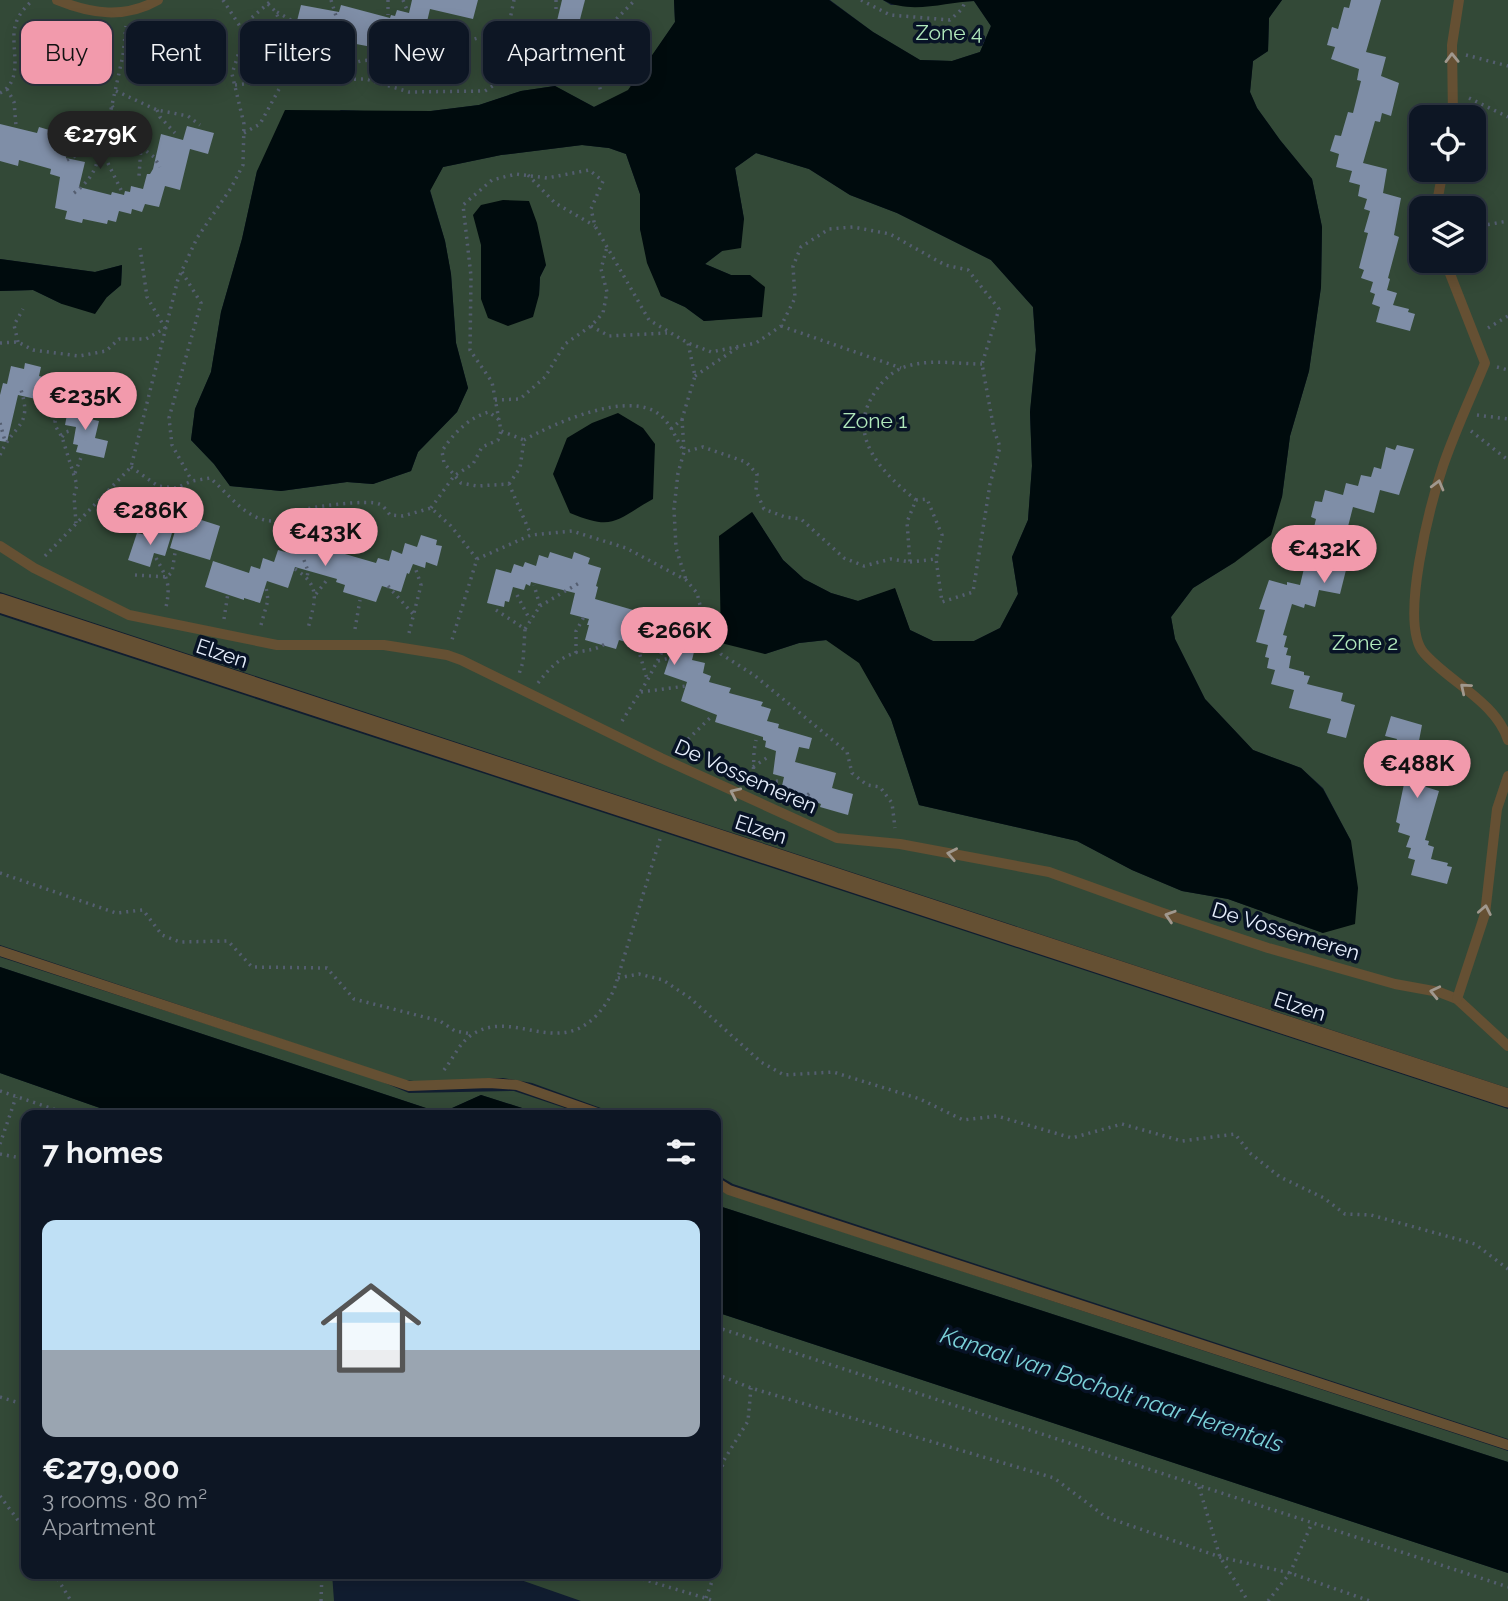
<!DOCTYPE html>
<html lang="en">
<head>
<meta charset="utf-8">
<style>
  :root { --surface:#0d1624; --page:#161f2c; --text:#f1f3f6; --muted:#9a9fa6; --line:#2d3541; --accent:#f29aac }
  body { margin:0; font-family:Raleway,sans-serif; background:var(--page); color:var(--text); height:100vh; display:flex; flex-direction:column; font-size:26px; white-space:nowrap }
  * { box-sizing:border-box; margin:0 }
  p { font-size:23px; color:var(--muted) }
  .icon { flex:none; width:38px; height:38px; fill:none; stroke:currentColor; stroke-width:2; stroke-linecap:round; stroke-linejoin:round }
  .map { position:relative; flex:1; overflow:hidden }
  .sheet { position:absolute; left:21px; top:1110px; width:700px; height:469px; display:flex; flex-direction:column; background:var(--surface); border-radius:14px; box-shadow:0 4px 18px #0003,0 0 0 2px var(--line) }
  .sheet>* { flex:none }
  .banner { position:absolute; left:21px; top:21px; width:700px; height:63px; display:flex; gap:14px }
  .buttons { position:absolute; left:1409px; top:105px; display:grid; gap:14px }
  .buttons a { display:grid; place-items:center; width:77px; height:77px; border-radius:14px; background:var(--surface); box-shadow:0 4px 18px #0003,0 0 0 2px var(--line); font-size:35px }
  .price { position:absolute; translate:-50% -60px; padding:0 16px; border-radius:24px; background:var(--accent); color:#111; font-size:23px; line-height:46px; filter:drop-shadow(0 2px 4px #0008) }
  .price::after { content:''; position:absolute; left:50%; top:42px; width:21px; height:16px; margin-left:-10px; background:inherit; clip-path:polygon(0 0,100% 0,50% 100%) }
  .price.on { background:#222; color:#fff }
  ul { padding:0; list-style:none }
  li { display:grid; align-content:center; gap:14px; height:371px; padding:0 21px }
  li+li { border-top:2px solid var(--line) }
  li span { display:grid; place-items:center; height:217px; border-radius:14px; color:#555 }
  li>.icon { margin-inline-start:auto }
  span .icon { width:126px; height:126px; fill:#fffc; stroke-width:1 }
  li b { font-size:30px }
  h2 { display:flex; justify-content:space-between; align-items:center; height:84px; padding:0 21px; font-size:30px }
  .tag { padding:0 24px; border-radius:14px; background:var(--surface); box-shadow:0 4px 18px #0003,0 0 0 2px var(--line); font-size:24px; line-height:63px }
  .tag.on { background:var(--accent); color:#111 }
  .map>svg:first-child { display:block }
</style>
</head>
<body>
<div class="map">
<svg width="1508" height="1601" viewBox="0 0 1508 1601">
  <rect width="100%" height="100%" fill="#111d30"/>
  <!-- green -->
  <g fill="#334937" fill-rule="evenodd">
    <path d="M0,0H674L675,22L628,91L594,107L555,86L521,91L479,105L431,111L386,112L341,110L257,171L242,239L221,312L211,372L195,409L191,440L214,464L230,486L281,491L347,482L373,484L411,471L418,452L457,412L468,388L456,343L451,274L445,241L430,190L443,167L501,155L582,145L609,148L626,154L640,194V229L661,296L685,307L704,321L762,316L750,275H731L705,264L722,251L744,219L735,168L756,153L809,169L850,195L897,213L991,260L1033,307L1036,350L1030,412L1032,466L1028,520L1012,557L1018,594L1000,628L974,641H933L910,630L895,589L858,601L831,593L804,579L783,560L752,512L765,654L799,643L827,640L860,663L891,719L919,805L1077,841L1132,870L1182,891L1228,899L1323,933L1351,841L1323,788L1301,768L1253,750L1205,699L1175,639L1171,617L1193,588L1235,562L1282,497L1290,436L1309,371L1321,287L1322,227L1312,179L1280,140L1257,108L1250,92L1253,61L1268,51L1269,18L1282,0H1508V1088L0,592V291L33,290L62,304L107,297L121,285L122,265L95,272L0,259ZM1421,117H1474V170H1421ZM1421,208H1474V261H1421ZM481,245L546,265L540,277L539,295L481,299Z"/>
    <path d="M830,0H883L891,5L974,1L991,26L980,52L952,61L920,60L873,32Z"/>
    <path d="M0,615L1508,1109V1439L733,1184L716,1174V1115H620L532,1083L503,1078L423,1082L404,1080L0,945Z"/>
    <path d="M0,957L373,1078L409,1093L514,1091L586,1115H544L481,1095L441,1113L0,967Z"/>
    <path d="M0,1073L120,1115H26V1573H332L334,1601H0Z"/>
    <path d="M716,1188L725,1193L1508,1451V1462L716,1205Z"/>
    <path d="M716,1312L1508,1573V1601H581L501,1573H716Z"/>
  </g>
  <!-- water -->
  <g fill="#000b0d">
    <path d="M674,0H829L873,32L920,60L952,61L980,52L991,26L974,1C946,2 910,15 883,0H1282L1269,18L1268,51L1253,61L1250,92L1257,108L1280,140L1312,179L1322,227L1321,287L1309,371L1290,436L1282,497L1271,535L1235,562L1193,588L1171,617L1175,639L1205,699L1253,750L1301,768L1323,789L1351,841L1358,888L1355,924L1323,933L1228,899L1182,891L1132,870L1077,841L919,805L891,719L859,663L826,640L799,643L765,654L721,643L719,536L752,512L783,560L804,579L831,593L858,601L895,588L910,630L933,641H974L1000,628L1018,594L1012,557L1028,520L1032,466L1030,412L1036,350L1033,307L991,260L897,213L850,195L809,169L756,153L735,168L744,219L741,248L722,251L705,264L731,275H750L765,287L762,317L704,321L685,307L661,296L647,263L640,229V194L626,154L609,148L582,145L501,155L443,167L430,191L445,241L451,274L456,343L468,388L457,412L418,452L411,471L373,484L347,482L281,491L230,486L214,464L191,440L195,409L211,372L221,312L242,239L257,171L285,110L431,111L479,105L521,91L555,86L594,107L628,90L675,22Z"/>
    <path d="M503,200L529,201L537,223L546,265L540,277L539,295L533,317L508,326L488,318L481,299V245L473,215L481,205Z"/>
    <path d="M0,259L95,272L122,265L121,285L107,297L95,314L62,304L33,290L0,291Z"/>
    <path d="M618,413L643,428L655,444L653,499C614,521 614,531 570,513L553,474L567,438L592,423Z"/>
    <path d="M0,967L441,1113L481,1095L544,1115H120L0,1073Z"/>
    <path d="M716,1205L1508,1462V1573L716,1312Z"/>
  </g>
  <!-- building -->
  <g fill="#7f8ea7">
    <path d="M412,0H478L473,19L430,9L425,30L410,26L408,36L398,33L397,37L385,33L382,45L373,43L372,47L314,36L312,43L293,37L301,5L339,12L341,5L390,18L391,15L395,16L397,10L409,13Z"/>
    <path d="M562,0H585L577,31L556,25Z"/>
    <path d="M1351,0H1381L1366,52L1386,57L1381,76L1399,83L1391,116L1382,113L1380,122L1375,121L1363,163L1387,169L1383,193L1401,198L1394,235L1399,237L1388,278L1390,279L1387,290L1397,293L1393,305L1409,309L1408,312L1415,314L1410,331L1376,322L1380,307L1372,304L1375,294L1370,292L1373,282L1361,278L1364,270L1359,268L1368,233L1364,232L1370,211L1364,209L1367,199L1358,196L1360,185L1349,182L1352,171L1336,167L1339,154L1330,151L1335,135L1341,136L1348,112L1353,113L1361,81L1357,80L1359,69L1331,59L1335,47L1327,45L1332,27L1338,29L1344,7L1349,8Z"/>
    <path d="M277,35L302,41L297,57L285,54L282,65L266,61L267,54L261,53L266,36L276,38Z"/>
    <path d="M0,124L37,133L39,127L70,136L66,158L85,162L79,187L111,195L112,192L124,195L125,191L130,192L131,186L143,189L147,174H150L153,169L161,134L183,140L187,126L214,133L208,154L190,149L180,190L165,186L159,207L145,204L142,212L132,209L131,214L119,211L116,222L108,220L107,224L83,219L82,223L65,219L67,211L55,208L60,177L50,174L51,169L19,160L18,166L0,161Z"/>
    <path d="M25,363L41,367L39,376L71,385L67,406L18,395L7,442L0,441V395L3,383L7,384L11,366L24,369Z"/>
    <path d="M69,404L88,408L85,418L99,421L95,438L108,441L104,458L76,452L78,445L73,444L76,427L65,425Z"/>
    <path d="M1397,445L1414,449L1399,495L1380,490L1374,513L1353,507L1342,550L1340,560L1348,562L1340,594L1319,590L1315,607L1305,604L1304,608L1292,604L1283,635L1287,636L1284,647L1288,648L1286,655L1291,656L1289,668L1304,672V675L1310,676L1307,684L1343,693L1341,701L1355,705L1346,738L1327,733L1331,719L1289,708L1294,690L1271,684L1275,670L1267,668L1269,658L1265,657L1268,645L1256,642L1265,610L1259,609L1269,580L1287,585V582L1300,585L1316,519L1311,517L1315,501L1322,502L1325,490L1343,495L1346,483L1358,486L1361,475L1371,477L1374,467L1381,469L1386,447L1395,450Z"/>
    <path d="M189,516L220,526L210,560L170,548L178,521L186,524Z"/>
    <path d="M309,527L327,532L325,542L347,549L345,554L376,563L378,558L389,561L392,550L402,554L405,543L417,547L421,535L437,540L436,545L442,546L437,566L426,562L425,568L413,564L409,574L407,573L401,592L382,586L376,602L343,592L345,585L336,582L337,579L295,567L288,588L267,581L260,603L244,598V600L205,587L213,561L249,573L251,566L260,569L263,558L274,562L278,550L289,553L294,535L306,538Z"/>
    <path d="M153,528L172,533L165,556L154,553L150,567L128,560L137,533L150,536Z"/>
    <path d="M550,552L572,559L574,552L590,558L588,564L601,568L596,586L598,587L595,599L661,618L662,611L680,615L678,623L689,627L684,645L695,648L692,660L705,663L703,673L711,676L709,682L731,688L729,693L763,702L761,706L771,709L767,721L779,724L778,728L812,738L809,749L799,747L795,762L836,773L832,788L853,794L848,815L820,807L821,804L781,790L784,777L773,774L776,751L765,747L766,741L763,740V737L715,722L717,715L681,701L687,682L664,674L671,653L629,641V643L619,640L616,649L585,640L589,625H587L589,619L570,614L575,593L531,582L530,586L526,584L524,590L513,587L509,602L505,601L504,607L487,603L496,569L511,573L514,564L523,567L525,562L536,566L539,555L548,558Z"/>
    <path d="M1391,716L1422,725L1418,746L1436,751L1426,787L1439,791L1425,840L1429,841L1428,845L1434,847L1431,859L1448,863L1447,866L1452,867L1447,884L1411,875L1415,860L1408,858L1411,848L1406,847L1410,836L1398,832L1400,824L1396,822L1408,765L1400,763L1403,753L1393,750L1397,739L1385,736Z"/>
  </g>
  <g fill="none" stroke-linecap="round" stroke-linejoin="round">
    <!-- path -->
    <g stroke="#545e70" stroke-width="3.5" stroke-dasharray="2 5" stroke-linecap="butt">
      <path d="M223,0L245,34L259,69L284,80L361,61L424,54L508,29L534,37L575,39L589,47L601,92"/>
      <path d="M331,0L336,16"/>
      <path d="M388,0V15"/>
      <path d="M403,0L407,10"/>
      <path d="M556,0V10"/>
      <path d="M861,0L890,15L950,20L962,9L966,0"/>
      <path d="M268,4L275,11L287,35"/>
      <path d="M277,12L298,24"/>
      <path d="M508,29L514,0"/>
      <path d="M534,37L541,64"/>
      <path d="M1466,55L1508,66"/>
      <path d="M291,80L366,79L409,92L485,91L522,67L566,59L589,47L635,0"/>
      <path d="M235,85L282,80"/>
      <path d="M7,89L14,102L16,126"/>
      <path d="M116,91L157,110L188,116L200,125"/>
      <path d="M0,93C25,80 10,47 15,27C17,16 25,7 33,0"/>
      <path d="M1469,98L1508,117"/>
      <path d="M112,106L141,147L139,176"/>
      <path d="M157,110L160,117L175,133"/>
      <path d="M51,131L100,127L110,114L123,55L126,26"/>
      <path d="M244,133L260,124L284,80"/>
      <path d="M141,147L154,157L160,167"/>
      <path d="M100,152L104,155L122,192"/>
      <path d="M67,160L100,144"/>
      <path d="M528,175L555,203L595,226"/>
      <path d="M74,193C99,174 100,157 100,127"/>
      <path d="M1474,227L1508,221"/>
      <path d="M182,272L201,303L169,418L172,445L192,481"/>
      <path d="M591,326L609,336L667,333"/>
      <path d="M781,326L901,368"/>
      <path d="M1488,328L1508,316"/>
      <path d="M18,342L14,325L23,309"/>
      <path d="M0,343L18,342L33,350L79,356L106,351L119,339H146L165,328L147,297L140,248"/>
      <path d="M1497,367L1508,370"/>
      <path d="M695,376L737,348"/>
      <path d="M495,400L520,399L545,377L565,344L591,326L603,313L607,292L601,269L607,247"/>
      <path d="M59,415L55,421L56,427L62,437L77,485L74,496L76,523"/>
      <path d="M1477,415L1508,419"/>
      <path d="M682,419L684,450"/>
      <path d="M499,420L492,382L470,350L471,276L463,205L492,180L516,174L547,178L589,170L603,181L591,209L595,226L649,320L688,343L711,352L756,343L781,326L795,298L793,266L801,247L829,229L853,227L890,234L945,265L968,270L999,309L982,364L994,430L1000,447L990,484L973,592L942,602L936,559L942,535L927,499L916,500L907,522L910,562L891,559L864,566L844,558L801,519L785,517L764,509L756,491L757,474L746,462L703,447L684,452L678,473L674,509L676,548L686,580"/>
      <path d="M0,423L5,441"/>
      <path d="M671,429L682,419L695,376L688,343"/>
      <path d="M1471,431L1508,460"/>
      <path d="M62,437L66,432L73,430"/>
      <path d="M524,440C553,424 629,389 660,415C670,423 677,440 684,452"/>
      <path d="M0,455C14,423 34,427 20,387"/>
      <path d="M131,467L158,486L176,488L192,481L210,478C229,494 246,520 272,521C282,522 289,514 298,511C309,507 369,499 379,504C383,505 387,511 390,515L403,516L431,508L451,526L477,559L451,643"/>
      <path d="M75,473L82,455"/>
      <path d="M509,484L520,468L524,440L501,431L499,420L489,412C469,417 453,434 442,451L444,463L461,483L477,486L509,484L531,535"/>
      <path d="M916,500C885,475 847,439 872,397C878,386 889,373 902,368C926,358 957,364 982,364"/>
      <path d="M431,508L454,476L473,464L482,447L498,440L501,431"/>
      <path d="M45,556L131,467L178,279L197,238L231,188L243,165L244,124L232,74L249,20L272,0"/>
      <path d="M156,558C167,578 171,584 166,607"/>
      <path d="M477,559L531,535L572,531L626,548L686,580L697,593L708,637L721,654L754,675L847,752L852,773L867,785L880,787L892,803L895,828"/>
      <path d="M304,560L308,571L307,578"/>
      <path d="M910,562L936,559"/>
      <path d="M295,569C323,587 314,602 308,629"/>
      <path d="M135,575L167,577L172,572L175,553"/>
      <path d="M388,586L413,614"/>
      <path d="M316,594L327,580"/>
      <path d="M517,595L530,620"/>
      <path d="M540,606L579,583"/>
      <path d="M496,610L525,629L523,662L519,674"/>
      <path d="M224,619L228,593"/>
      <path d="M261,625L268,600L266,587"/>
      <path d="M355,629L360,600"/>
      <path d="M525,629L540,606L534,585"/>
      <path d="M409,633L421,585L416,570"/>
      <path d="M638,648L647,679"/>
      <path d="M576,653V631L584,617"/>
      <path d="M658,661L674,657"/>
      <path d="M538,683C549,669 559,657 578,652C588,650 595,650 605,644"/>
      <path d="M641,692L686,686"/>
      <path d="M622,721L647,681L663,650L671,641"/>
      <path d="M678,749L713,715"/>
      <path d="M753,767L768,757"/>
      <path d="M753,783L754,751L756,740"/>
      <path d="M755,783L778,781"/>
      <path d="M797,804L810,793"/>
      <path d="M0,873L116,913L143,910L162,935L180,942L228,941L252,967L327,968L354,999L440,1021L455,1031L472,1034"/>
      <path d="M618,978L639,974L663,980L690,998L761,1062L784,1075L833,1072L920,1099L963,1120L997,1116L1072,1138L1122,1124L1182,1141L1235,1134L1250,1153L1280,1177L1324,1198L1345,1214L1371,1215L1475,1244L1508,1269"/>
      <path d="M444,1070C453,1059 458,1045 470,1036C517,1002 569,1075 614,990L660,839"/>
      <path d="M0,1091L71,1115"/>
      <path d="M0,1144L16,1097"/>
      <path d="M0,1154L26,1159"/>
      <path d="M716,1327L1508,1587"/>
      <path d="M716,1374L751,1388L1054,1478L1106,1517L1220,1557L1290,1573L1370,1601"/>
      <path d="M0,1397L26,1405"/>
      <path d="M1199,1487L1220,1557L1248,1601"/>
      <path d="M0,1496L26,1531"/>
      <path d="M716,1570L721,1522L716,1488L724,1460L748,1421L751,1388"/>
      <path d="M54,1573L71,1601"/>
      <path d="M622,1573L715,1601"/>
      <path d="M706,1598L715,1573"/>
      <path d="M321,1601L322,1573"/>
      <path d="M1268,1601L1290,1573L1312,1523"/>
    </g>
    <!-- service -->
    <g stroke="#655033" stroke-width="10">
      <path d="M57,0C91,14 125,19 158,0"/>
      <path d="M1453,117L1452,45L1459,0"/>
      <path d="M1436,208L1443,170"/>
      <path d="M1445,261L1485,363C1471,397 1455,431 1443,466C1431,502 1398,624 1424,653C1448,681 1496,702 1508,740"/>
      <path d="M0,546L34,568L129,615L277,645H384L447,655L461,660L661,758L837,838L900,844L1049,872L1160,912L1268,948L1395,984L1439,992L1457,999L1508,1046"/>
      <path d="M0,951L409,1086L489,1083L517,1085L603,1115"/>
      <path d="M1457,999L1485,914L1497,809L1508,776"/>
      <path d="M716,1182L729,1190L1508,1445"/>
    </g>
    <!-- minor -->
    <path stroke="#655033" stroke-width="19" d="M0,603L1508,1098"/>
  </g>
  <!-- one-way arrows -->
  <defs><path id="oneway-chevron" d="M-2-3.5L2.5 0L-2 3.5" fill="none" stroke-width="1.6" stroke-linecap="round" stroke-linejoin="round" transform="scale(1.75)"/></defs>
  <g stroke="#a0988e">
    <use href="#oneway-chevron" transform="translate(1452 58) rotate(-91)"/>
    <use href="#oneway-chevron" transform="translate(1438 485) rotate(-75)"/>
    <use href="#oneway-chevron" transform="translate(1465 688) rotate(-140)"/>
    <use href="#oneway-chevron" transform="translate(735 793) rotate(-155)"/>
    <use href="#oneway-chevron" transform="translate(952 854) rotate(-169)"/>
    <use href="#oneway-chevron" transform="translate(1485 910) rotate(-79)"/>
    <use href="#oneway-chevron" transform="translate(1170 916) rotate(-162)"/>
    <use href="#oneway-chevron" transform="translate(1435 992) rotate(-167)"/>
  </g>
  <g text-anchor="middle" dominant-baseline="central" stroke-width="7" stroke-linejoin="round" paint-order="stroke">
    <!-- park labels -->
    <g font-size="21" fill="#b0e8bb" stroke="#081326">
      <text x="949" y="32">Zone 4</text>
      <text x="875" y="420">Zone 1</text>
      <text x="1365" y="642">Zone 2</text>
    </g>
    <!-- street labels -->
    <g font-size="21" fill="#e7effd" stroke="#081326">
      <text transform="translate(222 653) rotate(18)">Elzen</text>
      <text transform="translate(746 776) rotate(24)">De Vossemeren</text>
      <text transform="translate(761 829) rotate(18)">Elzen</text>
      <text transform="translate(1286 931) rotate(17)">De Vossemeren</text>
      <text transform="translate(1300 1006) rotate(18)">Elzen</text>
    </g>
    <!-- water labels -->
    <g font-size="23" font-style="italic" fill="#7bd1d8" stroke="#081326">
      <text transform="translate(1112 1389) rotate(18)">Kanaal van Bocholt naar Herentals</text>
    </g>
  </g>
</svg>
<div class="buttons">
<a><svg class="icon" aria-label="locate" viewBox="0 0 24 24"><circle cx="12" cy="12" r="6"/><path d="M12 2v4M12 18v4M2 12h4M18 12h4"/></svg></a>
<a><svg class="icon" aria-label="layers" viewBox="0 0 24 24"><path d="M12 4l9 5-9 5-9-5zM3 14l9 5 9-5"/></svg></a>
</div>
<b class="price on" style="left:100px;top:171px">€279K</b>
<b class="price" style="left:85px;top:432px">€235K</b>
<b class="price" style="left:150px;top:547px">€286K</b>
<b class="price" style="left:325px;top:568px">€433K</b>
<b class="price" style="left:1324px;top:585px">€432K</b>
<b class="price" style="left:674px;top:667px">€266K</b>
<b class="price" style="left:1417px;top:800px">€488K</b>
<div class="banner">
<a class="tag on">Buy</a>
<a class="tag">Rent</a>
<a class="tag">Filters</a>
<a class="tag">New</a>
<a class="tag">Apartment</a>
</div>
<section class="sheet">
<h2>7 homes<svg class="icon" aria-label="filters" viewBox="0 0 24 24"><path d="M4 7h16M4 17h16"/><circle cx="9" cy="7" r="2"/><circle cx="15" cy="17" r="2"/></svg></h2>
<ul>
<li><span style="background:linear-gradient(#bfe0f5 60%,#9aa5b1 0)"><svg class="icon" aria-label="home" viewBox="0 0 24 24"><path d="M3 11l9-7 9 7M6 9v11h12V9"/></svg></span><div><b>€279,000</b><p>3 rooms · 80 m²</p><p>Apartment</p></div></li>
</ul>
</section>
</div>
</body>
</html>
